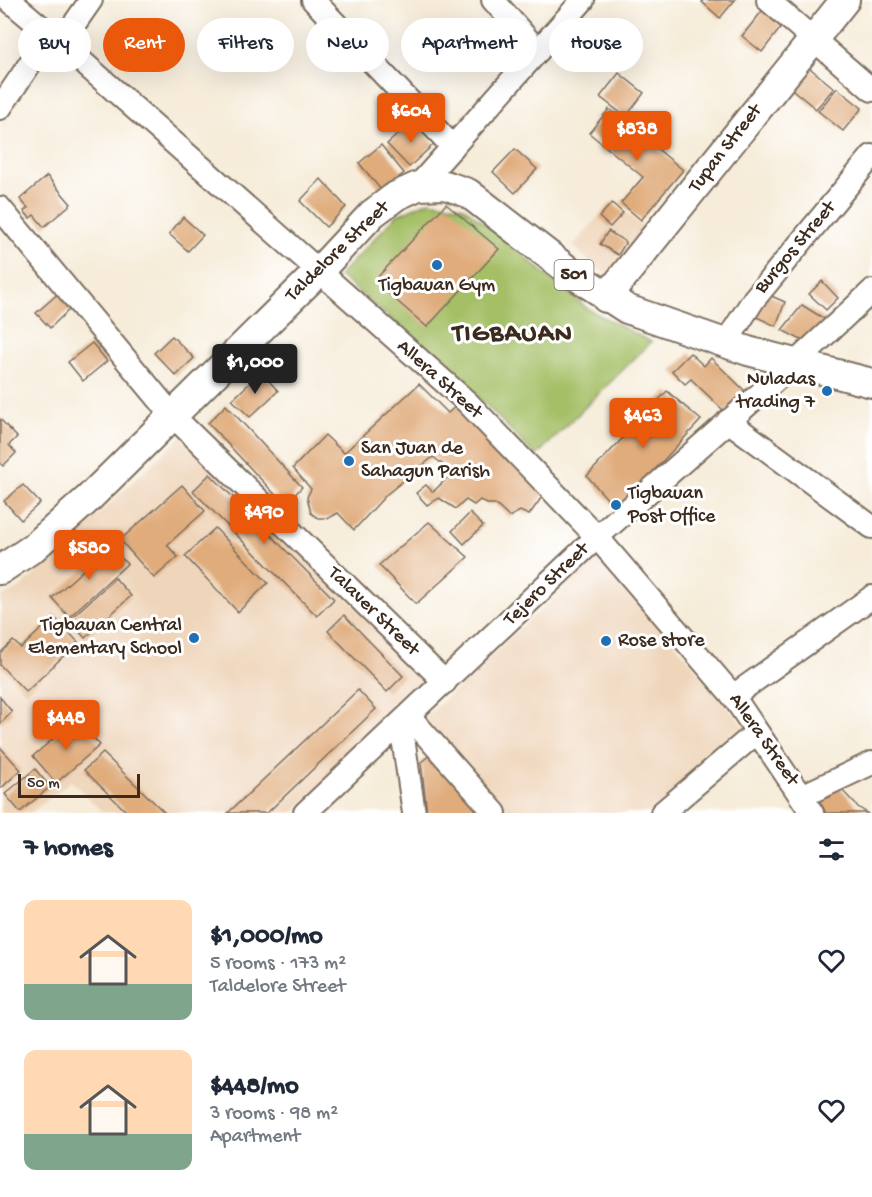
<!DOCTYPE html>
<html lang="en">
<head>
<meta charset="utf-8">
<style>
  :root { --surface:#fff; --page:#f2f2f3; --text:#1f2937; --muted:#747a83; --accent:#ea580c }
  body { margin:0; font-family:"Gochi Hand",sans-serif; background:var(--page); color:var(--text); height:100vh; display:flex; flex-direction:column; font-size:22px; white-space:nowrap }
  * { box-sizing:border-box; margin:0 }
  p { font-size:20px; color:var(--muted) }
  .icon { flex:none; width:33px; height:33px; fill:none; stroke:currentColor; stroke-width:2; stroke-linecap:round; stroke-linejoin:round }
  .map { position:relative; height:813px; overflow:hidden }
  .details { display:flex; flex-direction:column; background:var(--surface); flex:1 }
  .details>* { flex:none }
  .banner { position:absolute; left:18px; top:18px; width:837px; height:54px; display:flex; gap:12px }
  .scale { position:absolute; left:18px; bottom:15px; width:122px; box-sizing:border-box; padding-left:6px; border:3px solid #3b2a1e; border-top:0; font-size:16px; line-height:21px; white-space:nowrap; color:#3b2a1e; -webkit-text-stroke:4px #fff; paint-order:stroke }
  .price { position:absolute; translate:-50% -51px; padding:0 14px; border-radius:6px; background:var(--accent); color:#fff; font-size:20px; line-height:39px; filter:drop-shadow(0 2px 3px #0008) }
  .price::after { content:''; position:absolute; left:50%; top:36px; width:18px; height:14px; margin-left:-9px; background:inherit; clip-path:polygon(0 0,100% 0,50% 100%) }
  .price.selected { background:#222; color:#fff }
  ul { padding:0; list-style:none }
  li { display:flex; align-items:center; gap:18px; height:150px; padding:0 24px }
  li span { display:grid; place-items:center; flex:none; width:168px; height:120px; border-radius:12px; color:#555 }
  li>.icon { margin-inline-start:auto }
  span .icon { width:72px; height:72px; fill:#fffc; stroke-width:1 }
  li b { font-size:26px }
  h2 { display:flex; justify-content:space-between; align-items:center; height:72px; padding:0 24px; font-size:26px }
  .pill { padding:0 21px; border-radius:27px; background:var(--surface); box-shadow:0 6px 24px #0002; font-size:21px; line-height:54px }
  .pill.selected { background:var(--accent); color:#fff }
  .map>svg:first-child { display:block }
</style>
</head>
<body>
<div class="map">
<svg width="872" height="813" viewBox="0 0 872 813">
  <rect width="100%" height="100%" fill="#fff"/>
  <filter id="ink" filterUnits="userSpaceOnUse"><feTurbulence type="fractalNoise" baseFrequency=".0167" numOctaves="2"/><feDisplacementMap in="SourceGraphic" scale="12" xChannelSelector="R" yChannelSelector="G"/><feConvolveMatrix kernelMatrix="1 2 1 2 8 2 1 2 1" color-interpolation-filters="sRGB"/></filter>
  <filter id="wash" filterUnits="userSpaceOnUse"><feTurbulence type="fractalNoise" baseFrequency=".008" numOctaves="4" result="noise"/><feDisplacementMap in="SourceGraphic" scale="24" xChannelSelector="R" yChannelSelector="G"/><feGaussianBlur stdDeviation="1.35" result="paint"/><feColorMatrix in="noise" values="0 0 0 0 0 0 0 0 0 0 0 0 0 0 0 0 0 1.4 0 .05"/><feComposite in="paint" operator="in"/></filter>
  <g filter="url(#wash)">
    <rect width="100%" height="100%" fill="#f6ecd9"/>
    <!-- built -->
    <g fill="#efd6bb">
      <path d="M612,201L647,230L607,276L573,246Z"/>
      <path d="M183,435L429,679L292,813H103L71,781L30,813H0V597L19,589Z"/>
      <path d="M600,553L747,730L651,813H506L423,720Z"/>
    </g>
    <!-- green -->
    <path fill="#a5bf66" stroke="#707442" stroke-width="1.5" d="M429,201L464,207L588,309L651,342L536,456L446,364L339,276L397,215Z"/>
    <g id="blocks">
      <!-- building -->
      <g fill="#e0ac7b">
        <path d="M703,0H735L720,18L702,2Z"/>
        <path d="M766,6L786,21L762,52L742,36Z"/>
        <path d="M806,65L834,88L816,109L788,86Z"/>
        <path d="M619,73L644,93L626,117L600,97Z"/>
        <path d="M837,88L862,108L843,131L818,111Z"/>
        <path d="M609,109L683,170L641,220L621,203L643,177L589,133Z"/>
        <path d="M413,121L434,144L409,167L387,144Z"/>
        <path d="M381,145L404,173L382,191L359,163Z"/>
        <path d="M515,149L537,169L515,193L493,172Z"/>
        <path d="M47,176L71,204L44,227L34,215L30,218L24,211L28,208L20,199Z"/>
        <path d="M321,179L346,207L326,227L300,201Z"/>
        <path d="M612,203L623,213L610,227L599,217Z"/>
        <path d="M446,204L499,249L427,327L374,281Z"/>
        <path d="M183,217L203,235L188,251L169,234Z"/>
        <path d="M608,231L626,242L618,255L600,244Z"/>
        <path d="M822,281L838,298L826,310L809,294Z"/>
        <path d="M61,291L74,305L50,328L36,313Z"/>
        <path d="M760,291L785,302L776,326L750,314Z"/>
        <path d="M802,305L826,320L805,342L782,330Z"/>
        <path d="M172,336L194,358L176,376L154,353Z"/>
        <path d="M92,343L107,361L83,381L68,362Z"/>
        <path d="M690,353L704,366L711,358L745,391L725,412L691,379L685,384L672,371Z"/>
        <path d="M261,372L278,391L250,417L232,400Z"/>
        <path d="M419,384L448,413L457,405L544,494L529,515L520,511L509,517L495,504H487L480,500L474,505L466,500L456,509L439,498L427,505L416,493L426,485L433,492L453,472L433,457L387,494L354,530L338,513L329,518H318L311,513L307,497L311,489L293,468L325,435L344,453Z"/>
        <path d="M667,391L701,420L617,510L587,476Z"/>
        <path d="M226,405L302,487L285,505L208,423Z"/>
        <path d="M0,419L17,437L9,445L16,453L3,466L0,463Z"/>
        <path d="M210,474L334,599L317,616L193,491Z"/>
        <path d="M23,485L40,503L21,520L4,501Z"/>
        <path d="M182,485L205,511L167,545L178,557L154,578L120,540Z"/>
        <path d="M470,513L483,526L464,544L452,531Z"/>
        <path d="M429,522L468,557L416,604L379,565Z"/>
        <path d="M215,528L268,583L238,612L185,556Z"/>
        <path d="M110,546L127,564L69,617L52,598Z"/>
        <path d="M115,578L131,596L85,638L69,620Z"/>
        <path d="M344,615L403,676L387,692L328,631Z"/>
        <path d="M54,617L78,642L26,692L0,665V653L13,641L21,648Z"/>
        <path d="M358,690L376,709L267,813H228Z"/>
        <path d="M0,697L12,712L0,724Z"/>
        <path d="M76,719L100,745L56,783L33,756Z"/>
        <path d="M0,747L21,770L0,789Z"/>
        <path d="M103,753L165,813H128L84,770Z"/>
        <path d="M430,755L483,813H427L421,762Z"/>
        <path d="M35,769L50,787L20,812L5,794Z"/>
        <path d="M839,787L858,807L867,813H826L819,800Z"/>
      </g>
    </g>
  </g>
  <g filter="url(#ink)">
    <use href="#blocks" fill-opacity="0" stroke="#7c6e5f" stroke-width="1.5"/>
    <g fill="none" stroke-linecap="round" stroke-linejoin="round">
      <defs>
        <g id="minor">
          <path d="M9,0L79,59L467,402L597,537L733,696L812,813"/>
          <path d="M313,0L453,147"/>
          <path d="M493,0L538,51"/>
          <path d="M768,0L872,90"/>
          <path d="M61,43L91,0"/>
          <path d="M0,108L50,34"/>
          <path d="M418,186L583,0"/>
          <path d="M0,208L173,416L445,682"/>
          <path d="M725,344L754,299L872,156"/>
          <path d="M728,421L872,527"/>
          <path d="M733,696L872,597"/>
          <path d="M409,716L495,813"/>
          <path d="M401,724L414,813"/>
          <path d="M802,796L872,763"/>
          <path d="M305,813L597,537L795,363L872,291"/>
          <path d="M662,813L756,733"/>
        </g>
        <g id="major">
          <path d="M606,298L845,0"/>
          <path d="M0,570L33,548L89,498L318,272L372,214L396,196L418,186L445,185L468,193L573,274L627,309L748,351L872,383"/>
        </g>
      </defs>
      <!-- minor casing -->
      <use href="#minor" stroke="#7c6e5f" stroke-width="26"/>
      <!-- major casing -->
      <use href="#major" stroke="#7c6e5f" stroke-width="32"/>
      <!-- minor -->
      <use href="#minor" stroke="#fff" stroke-width="22"/>
      <!-- major -->
      <use href="#major" stroke="#fff" stroke-width="28"/>
    </g>
  </g>
  <!-- markers -->
  <g fill="#1f6fb2" stroke="#fff" stroke-width="2">
    <circle cx="437" cy="265" r="6"/>
    <circle cx="827" cy="391" r="6"/>
    <circle cx="349" cy="461" r="6"/>
    <circle cx="616" cy="505" r="6"/>
    <circle cx="194" cy="638" r="6"/>
    <circle cx="606" cy="641" r="6"/>
  </g>
  <g text-anchor="middle" dominant-baseline="central" stroke-width="6" stroke-linejoin="round" paint-order="stroke">
    <!-- shield labels -->
    <rect fill="#fff" stroke="#766a62" stroke-width="1.5" x="554.5" y="260" width="39" height="30" rx="4.5"/>
    <g font-size="18" font-weight="bold" fill="#3b2a1e">
      <text x="574" y="275">501</text>
    </g>
    <!-- street labels -->
    <g font-size="20" fill="#3b2a1e" stroke="#fff">
      <text transform="translate(726 149) rotate(-52)">Tupan Street</text>
      <text transform="translate(796 248) rotate(-50)">Burgos Street</text>
      <text transform="translate(338 252) rotate(-44)">Taldelore Street</text>
      <text transform="translate(439 380) rotate(42)">Allera Street</text>
      <text transform="translate(547 585) rotate(-44)">Tejero Street</text>
      <text transform="translate(373 612) rotate(44)">Talaver Street</text>
      <text transform="translate(763 740) rotate(55)">Allera Street</text>
    </g>
    <!-- poi labels -->
    <g font-size="20" fill="#3b2a1e" stroke="#fff" text-anchor="start">
      <text x="437" y="286" text-anchor="middle">Tigbauan Gym</text>
      <text x="815" y="380" text-anchor="end">Nuladas<tspan x="815" dy="23">trading 7</tspan></text>
      <text x="361" y="449">San Juan de<tspan x="361" dy="23">Sahagun Parish</tspan></text>
      <text x="628" y="494">Tigbauan<tspan x="628" dy="23">Post Office</tspan></text>
      <text x="182" y="626" text-anchor="end">Tigbauan Central<tspan x="182" dy="23">Elementary School</tspan></text>
      <text x="618" y="641">Rose store</text>
    </g>
    <!-- district labels -->
    <g font-size="26" font-weight="bold" letter-spacing="1.5" fill="#3b2a1e" stroke="#fff">
      <text x="513" y="335">TIGBAUAN</text>
    </g>
  </g>
</svg>
<div class="scale">50 m</div>
<b class="price" style="left:411px;top:144px">$604</b>
<b class="price" style="left:637px;top:162px">$838</b>
<b class="price selected" style="left:255px;top:395px">$1,000</b>
<b class="price" style="left:643px;top:449px">$463</b>
<b class="price" style="left:264px;top:545px">$490</b>
<b class="price" style="left:89px;top:581px">$580</b>
<b class="price" style="left:66px;top:751px">$448</b>
<div class="banner">
<a class="pill">Buy</a>
<a class="pill selected">Rent</a>
<a class="pill">Filters</a>
<a class="pill">New</a>
<a class="pill">Apartment</a>
<a class="pill">House</a>
</div>
</div>
<section class="details">
<h2>7 homes<svg class="icon" aria-label="filters" viewBox="0 0 24 24"><path d="M4 7h16M4 17h16"/><circle cx="9" cy="7" r="2"/><circle cx="15" cy="17" r="2"/></svg></h2>
<ul>
<li><span style="background:linear-gradient(#ffd9b3 70%,#7fa58c 0)"><svg class="icon" aria-label="home" viewBox="0 0 24 24"><path d="M3 11l9-7 9 7M6 9v11h12V9"/></svg></span><div><b>$1,000/mo</b><p>5 rooms · 173 m²</p><p>Taldelore Street</p></div><svg class="icon" aria-label="heart" viewBox="0 0 24 24"><path d="M12 20l-8-8c-3-5 5-10 8-4 3-6 11-1 8 4z"/></svg></li>
<li><span style="background:linear-gradient(#ffd9b3 70%,#7fa58c 0)"><svg class="icon" aria-label="home" viewBox="0 0 24 24"><path d="M3 11l9-7 9 7M6 9v11h12V9"/></svg></span><div><b>$448/mo</b><p>3 rooms · 98 m²</p><p>Apartment</p></div><svg class="icon" aria-label="heart" viewBox="0 0 24 24"><path d="M12 20l-8-8c-3-5 5-10 8-4 3-6 11-1 8 4z"/></svg></li>
</ul>
</section>
</body>
</html>
